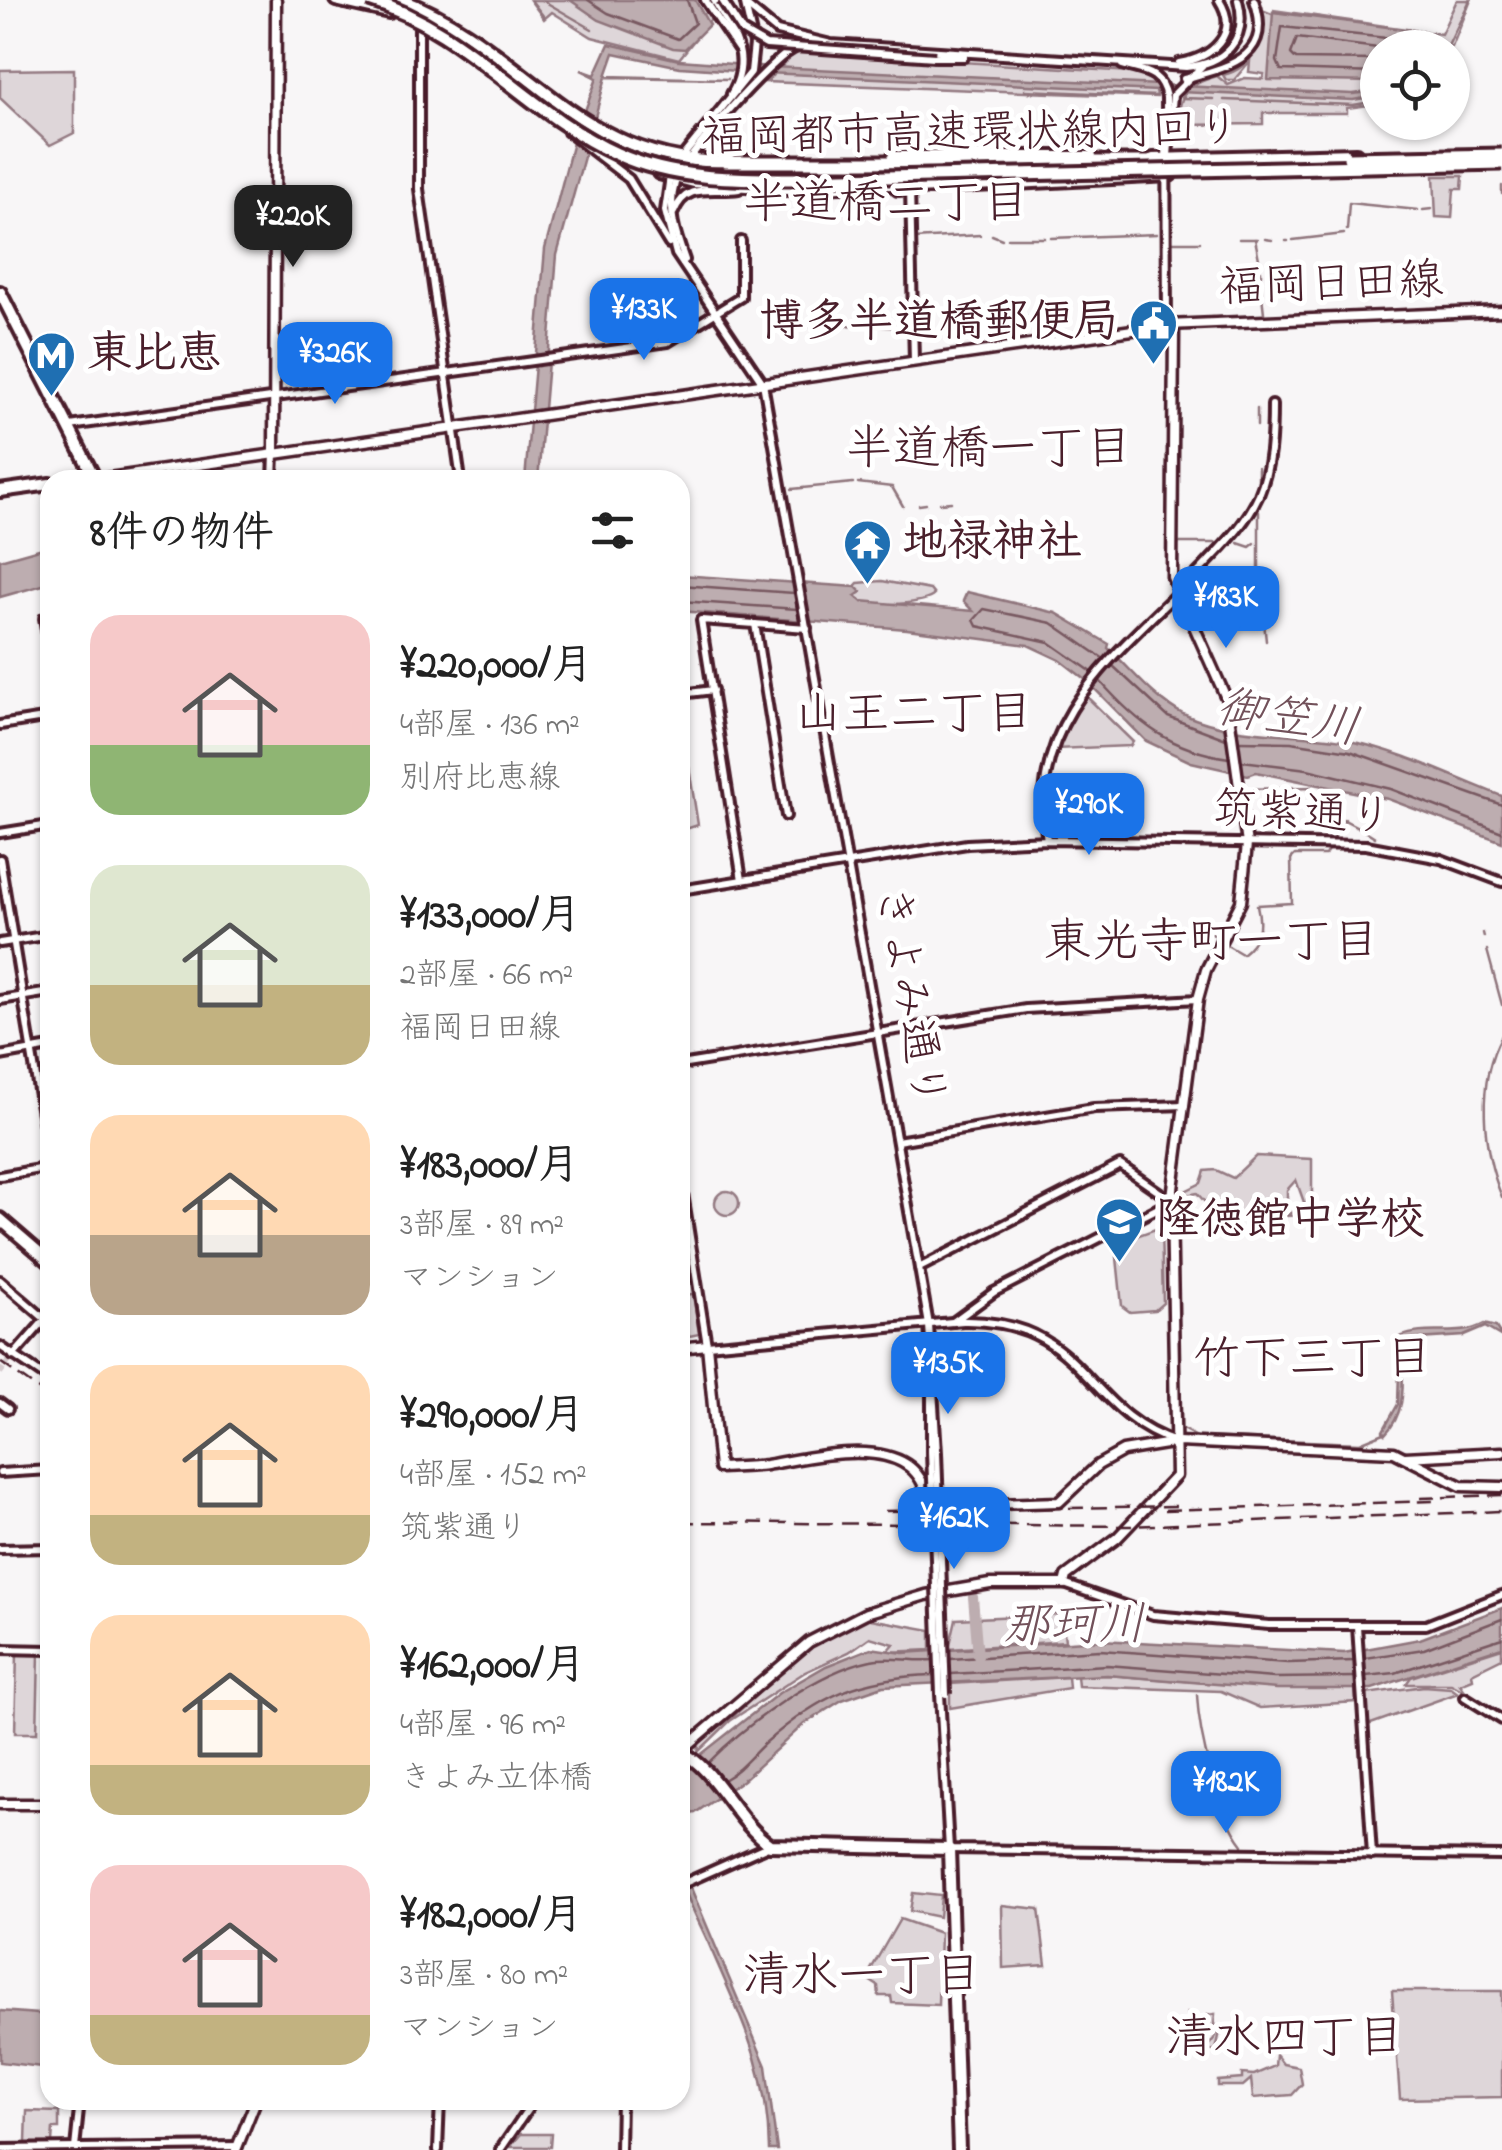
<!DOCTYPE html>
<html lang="ja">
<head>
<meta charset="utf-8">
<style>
  :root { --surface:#fff; --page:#f2f2f2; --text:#222; --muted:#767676; --accent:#1a73e8 }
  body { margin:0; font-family:"Indie Flower","Klee One",sans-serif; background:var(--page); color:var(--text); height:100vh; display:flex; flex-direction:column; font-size:38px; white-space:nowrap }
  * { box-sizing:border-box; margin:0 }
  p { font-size:32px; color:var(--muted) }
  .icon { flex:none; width:55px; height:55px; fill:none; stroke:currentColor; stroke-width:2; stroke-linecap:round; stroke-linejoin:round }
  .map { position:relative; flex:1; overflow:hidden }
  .panel { position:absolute; left:40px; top:470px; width:650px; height:1640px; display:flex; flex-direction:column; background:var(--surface); border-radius:30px; box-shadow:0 2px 8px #0004 }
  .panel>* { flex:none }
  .controls { position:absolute; left:1360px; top:30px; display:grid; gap:20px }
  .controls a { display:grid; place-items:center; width:110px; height:110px; border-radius:50%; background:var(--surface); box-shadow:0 2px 8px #0004; font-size:50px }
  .price { position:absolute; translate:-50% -85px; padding:0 22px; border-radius:20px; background:var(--accent); color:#fff; font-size:32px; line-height:65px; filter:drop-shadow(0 2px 5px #0008) }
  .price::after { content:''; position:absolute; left:50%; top:60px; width:30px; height:22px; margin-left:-15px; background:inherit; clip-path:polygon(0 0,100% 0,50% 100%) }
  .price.active { background:#222; color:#fff }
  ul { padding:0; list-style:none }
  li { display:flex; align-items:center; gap:30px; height:250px; padding:0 50px }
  li span { display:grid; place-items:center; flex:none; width:280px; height:200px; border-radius:30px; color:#555 }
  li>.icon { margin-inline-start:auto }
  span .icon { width:120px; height:120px; fill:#fffc; stroke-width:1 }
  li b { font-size:42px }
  h2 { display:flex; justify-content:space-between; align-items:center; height:120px; padding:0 50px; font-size:42px }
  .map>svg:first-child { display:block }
</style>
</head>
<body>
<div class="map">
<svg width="1502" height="2150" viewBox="0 0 1502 2150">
  <rect width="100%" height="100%" fill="#f8f6f7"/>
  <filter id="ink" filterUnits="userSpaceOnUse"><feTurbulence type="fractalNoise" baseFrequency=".01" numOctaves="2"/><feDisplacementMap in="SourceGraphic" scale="20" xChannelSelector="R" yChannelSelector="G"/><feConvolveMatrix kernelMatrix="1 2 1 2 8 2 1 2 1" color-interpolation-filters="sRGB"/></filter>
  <g filter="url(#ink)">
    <!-- green -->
    <g fill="#ded6d9" stroke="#947a82" stroke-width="2.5">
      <path d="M530,0H701L711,19L679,59L592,37L552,12L544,19Z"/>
      <path d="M1457,0H1471L1452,47L1378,48L1377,104L1347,108V113H1263V124L1178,125C1179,92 1186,85 1217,76L1228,85L1245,78L1263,79L1264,74L1249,72L1250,61L1234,80H1226L1223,75C1254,68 1265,38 1262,10L1300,25L1304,22L1273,10L1441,34Z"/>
      <path d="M794,52L1132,72L1155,81L1157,97L766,82L784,64L777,63Z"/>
      <path d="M74,69V133L50,145L0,98V70Z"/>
      <path d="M1434,176H1463L1462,189H1454L1452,218L1436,217Z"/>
      <path d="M882,581L930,590L934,595C925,605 875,605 860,604L851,591L858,583Z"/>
      <path d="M1085,695L1133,742L1130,746L1055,749Z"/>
      <path d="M680,710L698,825L680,831Z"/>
      <path d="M1256,1156L1312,1159V1209L1305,1215L1285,1216L1305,1205L1296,1180L1287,1190V1207L1270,1219L1217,1216L1197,1193L1187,1195V1209H1182L1177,1195L1201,1183L1205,1171L1216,1170L1233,1178Z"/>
      <circle cx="727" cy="1203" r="12"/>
      <path d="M1161,1227L1163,1303L1155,1310L1130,1312L1122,1306L1116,1248L1125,1240Z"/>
      <path d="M693,1294L699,1334L680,1338V1295Z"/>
      <path d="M1062,1614L1065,1641L949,1649L956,1619Z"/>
      <path d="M865,1618L931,1630V1650L887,1652L894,1644L870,1637L849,1652L805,1672L730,1721L698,1752L700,1738L728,1721L810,1646Z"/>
      <path d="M1502,1648V1658L1472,1673L1473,1679L1460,1684L1466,1692L1451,1684H1406L1411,1677Z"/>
      <path d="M17,1653L39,1654L37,1733H15Z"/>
      <path d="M1107,1675L1277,1688H1355L1356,1702L1260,1708L1221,1691L1078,1686L1077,1676Z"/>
      <path d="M1068,1677L1069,1688L950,1708V1684Z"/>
      <path d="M1424,1686L1451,1688L1458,1693L1368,1725L1366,1694Z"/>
      <path d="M913,1893L941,1896L939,1917L910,1911Z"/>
      <path d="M1002,1905L1039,1909L1046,1965L1003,1968Z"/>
      <path d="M900,1919L940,1933L938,2005L892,2003L891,1996H879L878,1986L866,1978Z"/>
      <path d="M1392,1991H1502V2097L1400,2099Z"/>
      <path d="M1188,2014L1196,2020L1191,2028L1199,2046L1209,2045L1216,2036V2032L1208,2035L1207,2015L1215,2014L1214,2026L1221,2027L1216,2050L1189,2053Z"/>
      <path d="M1276,2055L1283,2064L1299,2067L1302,2084L1292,2095L1253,2098L1251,2079L1243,2086H1218V2081L1242,2079V2074L1254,2075L1275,2066Z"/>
      <path d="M27,2111L59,2112V2129H53L52,2143H26Z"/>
      <path d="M521,2134H551L550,2147H510Z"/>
    </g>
    <!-- water -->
    <g fill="#bdadb0" stroke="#8f747b" stroke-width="2.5">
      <path d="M570,0H695L709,25L685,49L673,48L599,20Z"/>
      <path d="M1273,12L1433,33L1428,47L1378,48L1377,82L1268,80Z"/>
      <path d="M609,44L679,60L772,67L1353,94L1377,91V96L1353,100L766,73L680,67L614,53L606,76L729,79L606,77L557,255L538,480H525L545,249L572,146L597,78L581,70L595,75Z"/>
      <path d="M50,546V583L0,597V560Z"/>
      <path d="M680,575L856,587L861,592L855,596L861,601L973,611L963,601L967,592L1056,613L1109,644L1108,648C1132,670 1154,699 1183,714C1234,738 1294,731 1349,741C1402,751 1452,777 1502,796V842L1388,799L1256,772L1248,775L1191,762L1146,741L1086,680L1060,660L1028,645L907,629L680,611Z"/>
      <path d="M1484,1324L1496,1327L1502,1337L1485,1327L1464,1336L1403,1340C1400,1373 1411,1408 1385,1434L1383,1431L1398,1404L1400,1337C1428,1325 1457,1339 1484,1324Z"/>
      <path d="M1502,1608V1647L1372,1689H1277L1107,1675L883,1686L842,1700L804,1724L743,1780L695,1813L680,1816V1771L779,1693L826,1666L871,1648L903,1653L1100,1640L1344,1653L1420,1639Z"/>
      <path d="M680,1862L766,2066L777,2150H769C768,2066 740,2017 708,1942C697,1917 680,1889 680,1862Z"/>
      <path d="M0,2011L50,2015V2068L0,2062Z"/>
    </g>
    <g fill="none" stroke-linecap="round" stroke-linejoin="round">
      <!-- shore -->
      <g stroke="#785860" stroke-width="2.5">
        <path d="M588,0L608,13L678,39L695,23L687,0"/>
        <path d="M1378,48L1297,38L1291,54L1296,59L1378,60"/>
        <path d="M1378,73L1281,70L1277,61L1282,27L1415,41L1420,48"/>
        <path d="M680,585L794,593"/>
        <path d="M680,601L797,609"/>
        <path d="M1113,666L1168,717L1226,739"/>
        <path d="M1092,672L1049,642L977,626L974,620L984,609L1052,623L1104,659"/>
        <path d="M1100,681C1138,724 1171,750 1229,758"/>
        <path d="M1239,741L1291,742L1350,751L1502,805"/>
        <path d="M1242,761L1307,769L1391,789L1502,832"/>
        <path d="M1365,1658L1424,1649L1502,1619"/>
        <path d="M950,1659L1100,1650L1288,1663L1354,1661"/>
        <path d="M951,1674L1107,1665L1274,1678L1355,1677"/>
        <path d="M1366,1676L1395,1673L1502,1638"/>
        <path d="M708,1763C746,1724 818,1671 871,1660C888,1656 914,1662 933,1660"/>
        <path d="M723,1780C741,1770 750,1757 764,1744C820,1695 860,1677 934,1675"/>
      </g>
      <!-- stream -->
      <g stroke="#8f747b" stroke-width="2.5">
        <path d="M531,0L544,17"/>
        <path d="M542,0L592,29"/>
        <path d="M1447,48L1470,0"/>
        <path d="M1025,90L1156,96"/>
        <path d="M1182,98L1213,99"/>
        <path d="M1224,100L1353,105L1378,101"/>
        <path d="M1502,186V194"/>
        <path d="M1423,210L1432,209"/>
        <path d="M1347,230L1349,203L1418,210"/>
        <path d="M992,235L1002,239"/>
        <path d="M1008,238H1045"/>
        <path d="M1051,238L1157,234"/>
        <path d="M914,239L980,235"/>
        <path d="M1239,239H1257"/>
        <path d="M1255,239L1259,259"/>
        <path d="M1265,239L1272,240"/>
        <path d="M1293,240L1344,234"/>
        <path d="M1286,241H1288"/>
        <path d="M1173,242H1200"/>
        <path d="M1261,271V275"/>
        <path d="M1261,287L1264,313"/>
        <path d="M1008,316L1021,315"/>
        <path d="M1026,316L1044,322"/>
        <path d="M843,325L907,328"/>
        <path d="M795,327H825"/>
        <path d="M917,332L1000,330"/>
        <path d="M1257,409V426"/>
        <path d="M858,483L892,487L903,506"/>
        <path d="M1258,483V467"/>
        <path d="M792,489L853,483"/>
        <path d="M940,503L951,502"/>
        <path d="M919,505L926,504"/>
        <path d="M1174,543H1217"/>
        <path d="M1238,543L1250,547L1255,543"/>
        <path d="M1259,575V512"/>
        <path d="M1259,580L1261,592"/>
        <path d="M1262,604L1266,641"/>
        <path d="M1196,620L1221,618L1220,585"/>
        <path d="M1246,789L1312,787C1321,816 1351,820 1375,837"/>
        <path d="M1153,925L1209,931L1219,938"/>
        <path d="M1483,933L1484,937"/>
        <path d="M1225,944L1242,954C1260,940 1262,926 1257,905L1292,903L1291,859L1295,855H1325L1345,819"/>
        <path d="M1487,950L1502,1005"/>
        <path d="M1502,1035C1476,1081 1482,1149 1502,1197"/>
        <path d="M1182,1429L1197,1437L1360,1443L1384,1433"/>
        <path d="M1197,1695C1199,1738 1218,1813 1243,1845"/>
      </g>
      <!-- river -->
      <path stroke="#bdadb0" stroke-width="10" d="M973,1597L978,1656"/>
      <!-- tertiary-tunnel -->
      <path stroke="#d5cbce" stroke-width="6" stroke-dasharray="6 3" stroke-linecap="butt" d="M0,1373L13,1356"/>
      <defs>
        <g id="tertiary">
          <path d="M705,0L738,49"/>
          <path d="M714,0C733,32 753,58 731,94"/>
          <path d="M747,6L777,31L831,44L1186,67C1224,64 1249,40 1238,0"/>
          <path d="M419,25V189L461,480"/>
          <path d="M935,57H964"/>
          <path d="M1179,63C1211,58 1241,35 1219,0"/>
          <path d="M1122,65C1145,72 1160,70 1166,97L1167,325"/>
          <path d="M1184,79C1227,67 1275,58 1254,0"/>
          <path d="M568,132L629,179L669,244"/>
          <path d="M1168,156L1173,95L1202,66"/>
          <path d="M682,157L751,72L754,44L744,0"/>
          <path d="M670,176L665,211L676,254L763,383L929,1325L937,1453"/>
          <path d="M910,188L914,361"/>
          <path d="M674,212C687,181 711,193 739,189"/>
          <path d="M685,260C676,235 667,210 675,183C682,159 772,58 795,48"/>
          <path d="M70,426L668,342L741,297V241"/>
          <path d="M273,480L274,453"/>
          <path d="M50,617L44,618L50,652"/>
          <path d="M755,624L786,816"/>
          <path d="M681,694L713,690"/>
          <path d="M0,725L50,717"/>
          <path d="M0,833L50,825"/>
          <path d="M1047,840C1023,713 1131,644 1208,562C1227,542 1247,522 1259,495C1271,466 1272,436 1272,405"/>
          <path d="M0,859L50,1163"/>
          <path d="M742,880L701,620L807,628"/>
          <path d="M680,890L967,844L1047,840L1366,845L1441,859L1502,882"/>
          <path d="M0,943L50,935"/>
          <path d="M0,1000L50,992"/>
          <path d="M0,1056L50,1047"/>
          <path d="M680,1065L1026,1009L1198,999"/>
          <path d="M897,1141L1094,1108L1185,1105"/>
          <path d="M680,1174L707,1345L963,1321C1086,1319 1083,1412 1176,1442"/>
          <path d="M0,1176L50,1167"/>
          <path d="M919,1268L1120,1165L1172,1201L994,1292L953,1322"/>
          <path d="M0,1280L45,1319"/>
          <path d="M0,1346L50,1380"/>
          <path d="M13,1356L50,1314"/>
          <path d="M931,1385V1452"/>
          <path d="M0,1403L8,1409"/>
          <path d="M0,1473L50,1470"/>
          <path d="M0,1549L50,1548"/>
          <path d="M1064,1584L1153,1615L1269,1625H1426L1502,1595"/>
          <path d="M1357,1626L1372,1855"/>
          <path d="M0,1649L50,1650"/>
          <path d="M940,1694L949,1849L1502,1856"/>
          <path d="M1465,1697L1502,1720"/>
          <path d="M680,1885L770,1845"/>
          <path d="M75,2148L80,2100"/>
          <path d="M0,2149L238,2146"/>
          <path d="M438,2150L440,2100"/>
          <path d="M500,2150L534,2100"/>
          <path d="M620,2150L621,2100"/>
        </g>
        <g id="secondary">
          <path d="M274,453L276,0"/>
          <path d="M95,480L1167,325L1502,311"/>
          <path d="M680,1348L707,1345L719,1468C734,1467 751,1467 766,1465C814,1457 923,1427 928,1506L1059,1502L1098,1465L1123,1451L1178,1442L1394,1452L1461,1486L1502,1487"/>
          <path d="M1405,1457L1502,1452"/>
          <path d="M680,1752L809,1642L866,1613L926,1595L990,1584H1064L1066,1576L1117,1538L1176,1476L1171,1204L1198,999L1206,970L1241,902L1247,844L1227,700L1172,577L1174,331L1167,325"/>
          <path d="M0,1804H50"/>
          <path d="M236,2150L256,2100"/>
        </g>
        <g id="trunk">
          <path d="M336,0L389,12"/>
          <path d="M402,0C524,45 582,169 731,161"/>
          <path d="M893,157H1091"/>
          <path d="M1153,159L1356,154"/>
          <path d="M659,173L694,182L786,189"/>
          <path d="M898,189L1170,175"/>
          <path d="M0,292L94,477"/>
          <path d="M75,480L94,477"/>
          <path d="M0,491L50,484"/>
          <path d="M0,1219L50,1262"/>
          <path d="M680,1751C717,1769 735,1821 770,1845L949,1849L959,2150"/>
        </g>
        <g id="motorway">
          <path d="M726,162H1162"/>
          <path d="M779,188L951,181"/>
        </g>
      </defs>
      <!-- tertiary casing -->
      <use href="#tertiary" stroke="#4a1f2b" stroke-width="14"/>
      <!-- secondary casing -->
      <use href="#secondary" stroke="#4a1f2b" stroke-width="15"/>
      <!-- trunk casing -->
      <use href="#trunk" stroke="#4a1f2b" stroke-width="18"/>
      <!-- motorway casing -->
      <use href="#motorway" stroke="#4a1f2b" stroke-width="19"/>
      <!-- tertiary -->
      <use href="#tertiary" stroke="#fff" stroke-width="6"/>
      <!-- secondary -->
      <use href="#secondary" stroke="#fff" stroke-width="8"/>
      <!-- trunk -->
      <use href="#trunk" stroke="#fff" stroke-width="10"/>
      <!-- motorway -->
      <use href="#motorway" stroke="#fff" stroke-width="11"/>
      <!-- rail -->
      <g stroke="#4a1f2b" stroke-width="2.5" stroke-dasharray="15 8" stroke-linecap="butt">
        <path d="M0,1362L50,1398"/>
        <path d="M1420,1498L1502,1495"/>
        <path d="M1165,1510L1435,1501"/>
        <path d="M885,1511L1180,1506"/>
        <path d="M680,1522L1129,1526L1502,1511"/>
      </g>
      <defs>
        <g id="tertiary-bridge">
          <path d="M722,0L742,31L766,45L935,57"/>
          <path d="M931,1452L940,1694"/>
          <path d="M937,1453L946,1694"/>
        </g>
        <g id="motorway-bridge">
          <path d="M369,0C467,29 526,113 617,154C674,180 737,179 798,179L1502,163"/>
          <path d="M1349,158L1502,155"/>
        </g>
      </defs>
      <!-- tertiary-bridge casing -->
      <use href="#tertiary-bridge" stroke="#4a1f2b" stroke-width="14" stroke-linecap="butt"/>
      <!-- motorway-bridge casing -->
      <use href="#motorway-bridge" stroke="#4a1f2b" stroke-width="19" stroke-linecap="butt"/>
      <!-- tertiary-bridge -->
      <use href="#tertiary-bridge" stroke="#fff" stroke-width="6"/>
      <!-- motorway-bridge -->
      <use href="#motorway-bridge" stroke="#fff" stroke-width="11"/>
    </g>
  </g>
  <!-- icons -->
  <defs>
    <symbol id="civic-pin" viewBox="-11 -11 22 30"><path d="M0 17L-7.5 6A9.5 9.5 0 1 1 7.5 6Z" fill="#1f6fb2" stroke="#fff"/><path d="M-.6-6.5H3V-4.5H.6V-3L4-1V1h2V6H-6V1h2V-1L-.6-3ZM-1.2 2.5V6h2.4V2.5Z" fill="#fff"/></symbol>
    <symbol id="metro-pin" viewBox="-11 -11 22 30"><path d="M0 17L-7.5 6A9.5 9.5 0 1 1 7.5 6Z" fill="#1f6fb2" stroke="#fff"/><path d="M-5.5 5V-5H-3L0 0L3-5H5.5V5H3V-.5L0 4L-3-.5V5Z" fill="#fff"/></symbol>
    <symbol id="temple-pin" viewBox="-11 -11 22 30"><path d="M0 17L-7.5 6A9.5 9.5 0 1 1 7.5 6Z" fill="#1f6fb2" stroke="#fff"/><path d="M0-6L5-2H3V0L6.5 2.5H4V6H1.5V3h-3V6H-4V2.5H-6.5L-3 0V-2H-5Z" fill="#fff"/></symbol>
    <symbol id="school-pin" viewBox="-11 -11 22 30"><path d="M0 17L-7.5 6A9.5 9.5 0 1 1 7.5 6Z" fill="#1f6fb2" stroke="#fff"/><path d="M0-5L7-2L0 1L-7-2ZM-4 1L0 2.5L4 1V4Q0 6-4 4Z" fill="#fff"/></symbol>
  </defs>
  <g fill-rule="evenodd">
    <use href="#civic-pin" x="1126" y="296" width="55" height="75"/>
    <use href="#metro-pin" x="24" y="328" width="55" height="75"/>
    <use href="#temple-pin" x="840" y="516" width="55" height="75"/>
    <use href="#school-pin" x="1092" y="1194" width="55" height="75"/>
  </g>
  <g text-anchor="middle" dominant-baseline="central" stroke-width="10" stroke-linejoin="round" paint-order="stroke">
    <!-- street labels -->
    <g font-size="45" fill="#4a1f2b" stroke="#fff">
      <text transform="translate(971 135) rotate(-1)">福岡都市高速環状線内回り</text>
      <text transform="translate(1331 286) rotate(-2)">福岡日田線</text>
      <text transform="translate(1303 815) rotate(3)">筑紫通り</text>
      <text transform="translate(908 997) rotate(80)">きよみ通り</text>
    </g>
    <!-- poi labels -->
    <g font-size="45" font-weight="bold" fill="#4a1f2b" stroke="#fff" text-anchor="start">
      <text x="1119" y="324" text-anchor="end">博多半道橋郵便局</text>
      <text x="87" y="356">東比恵</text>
      <text x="902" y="544">地禄神社</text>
      <text x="1155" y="1222">隆徳館中学校</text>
    </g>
    <!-- neighbourhood labels -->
    <g font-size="48" fill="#4a1f2b" stroke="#fff">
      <text x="886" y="205">半道橋二丁目</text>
      <text x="989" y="451">半道橋一丁目</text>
      <text x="914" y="716">山王二丁目</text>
      <text x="1212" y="944">東光寺町一丁目</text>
      <text x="1313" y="1361">竹下三丁目</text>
      <text x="862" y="1978">清水一丁目</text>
      <text x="1285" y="2040">清水四丁目</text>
    </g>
    <!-- water labels -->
    <g font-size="48" font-style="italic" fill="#72515a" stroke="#fff">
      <text transform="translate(1288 720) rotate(9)">御笠川</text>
      <text transform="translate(1074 1628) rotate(-1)">那珂川</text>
    </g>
  </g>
</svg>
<div class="controls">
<a><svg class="icon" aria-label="locate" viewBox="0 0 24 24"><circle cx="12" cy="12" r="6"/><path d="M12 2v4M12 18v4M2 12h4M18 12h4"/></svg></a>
</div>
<b class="price active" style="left:293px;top:270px">¥220K</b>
<b class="price" style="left:644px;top:363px">¥133K</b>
<b class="price" style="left:335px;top:407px">¥326K</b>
<b class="price" style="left:1226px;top:651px">¥183K</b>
<b class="price" style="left:1089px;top:858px">¥290K</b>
<b class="price" style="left:948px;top:1417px">¥135K</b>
<b class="price" style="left:954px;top:1572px">¥162K</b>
<b class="price" style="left:1226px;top:1836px">¥182K</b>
<section class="panel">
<h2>8件の物件<svg class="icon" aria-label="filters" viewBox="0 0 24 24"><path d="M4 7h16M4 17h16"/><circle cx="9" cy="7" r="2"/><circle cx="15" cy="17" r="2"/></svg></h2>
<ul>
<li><span style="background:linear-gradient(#f6c9c9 65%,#8fb573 0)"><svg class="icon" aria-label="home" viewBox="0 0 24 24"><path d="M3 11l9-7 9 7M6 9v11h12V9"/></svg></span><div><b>¥220,000/月</b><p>4部屋 · 136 m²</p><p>別府比恵線</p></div></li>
<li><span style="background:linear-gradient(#dfe7d0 60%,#c2b280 0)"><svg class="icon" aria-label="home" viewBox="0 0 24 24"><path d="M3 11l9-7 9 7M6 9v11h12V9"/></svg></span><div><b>¥133,000/月</b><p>2部屋 · 66 m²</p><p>福岡日田線</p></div></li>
<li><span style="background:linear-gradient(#ffd9b3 60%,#b9a48a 0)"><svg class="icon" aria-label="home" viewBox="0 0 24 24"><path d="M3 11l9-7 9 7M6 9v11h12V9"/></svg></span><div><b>¥183,000/月</b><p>3部屋 · 89 m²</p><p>マンション</p></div></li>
<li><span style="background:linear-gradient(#ffd9b3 75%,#c2b280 0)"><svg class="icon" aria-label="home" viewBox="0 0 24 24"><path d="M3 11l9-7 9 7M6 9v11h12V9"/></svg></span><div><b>¥290,000/月</b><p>4部屋 · 152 m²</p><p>筑紫通り</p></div></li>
<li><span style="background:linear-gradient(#ffd9b3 75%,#c2b280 0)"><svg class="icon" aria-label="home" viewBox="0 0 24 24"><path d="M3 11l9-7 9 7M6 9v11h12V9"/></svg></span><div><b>¥162,000/月</b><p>4部屋 · 96 m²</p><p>きよみ立体橋</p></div></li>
<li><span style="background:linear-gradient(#f6c9c9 75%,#c2b280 0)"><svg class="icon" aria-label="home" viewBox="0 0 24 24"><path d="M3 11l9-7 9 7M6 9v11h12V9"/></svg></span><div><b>¥182,000/月</b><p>3部屋 · 80 m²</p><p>マンション</p></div></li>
</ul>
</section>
</div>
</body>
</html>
